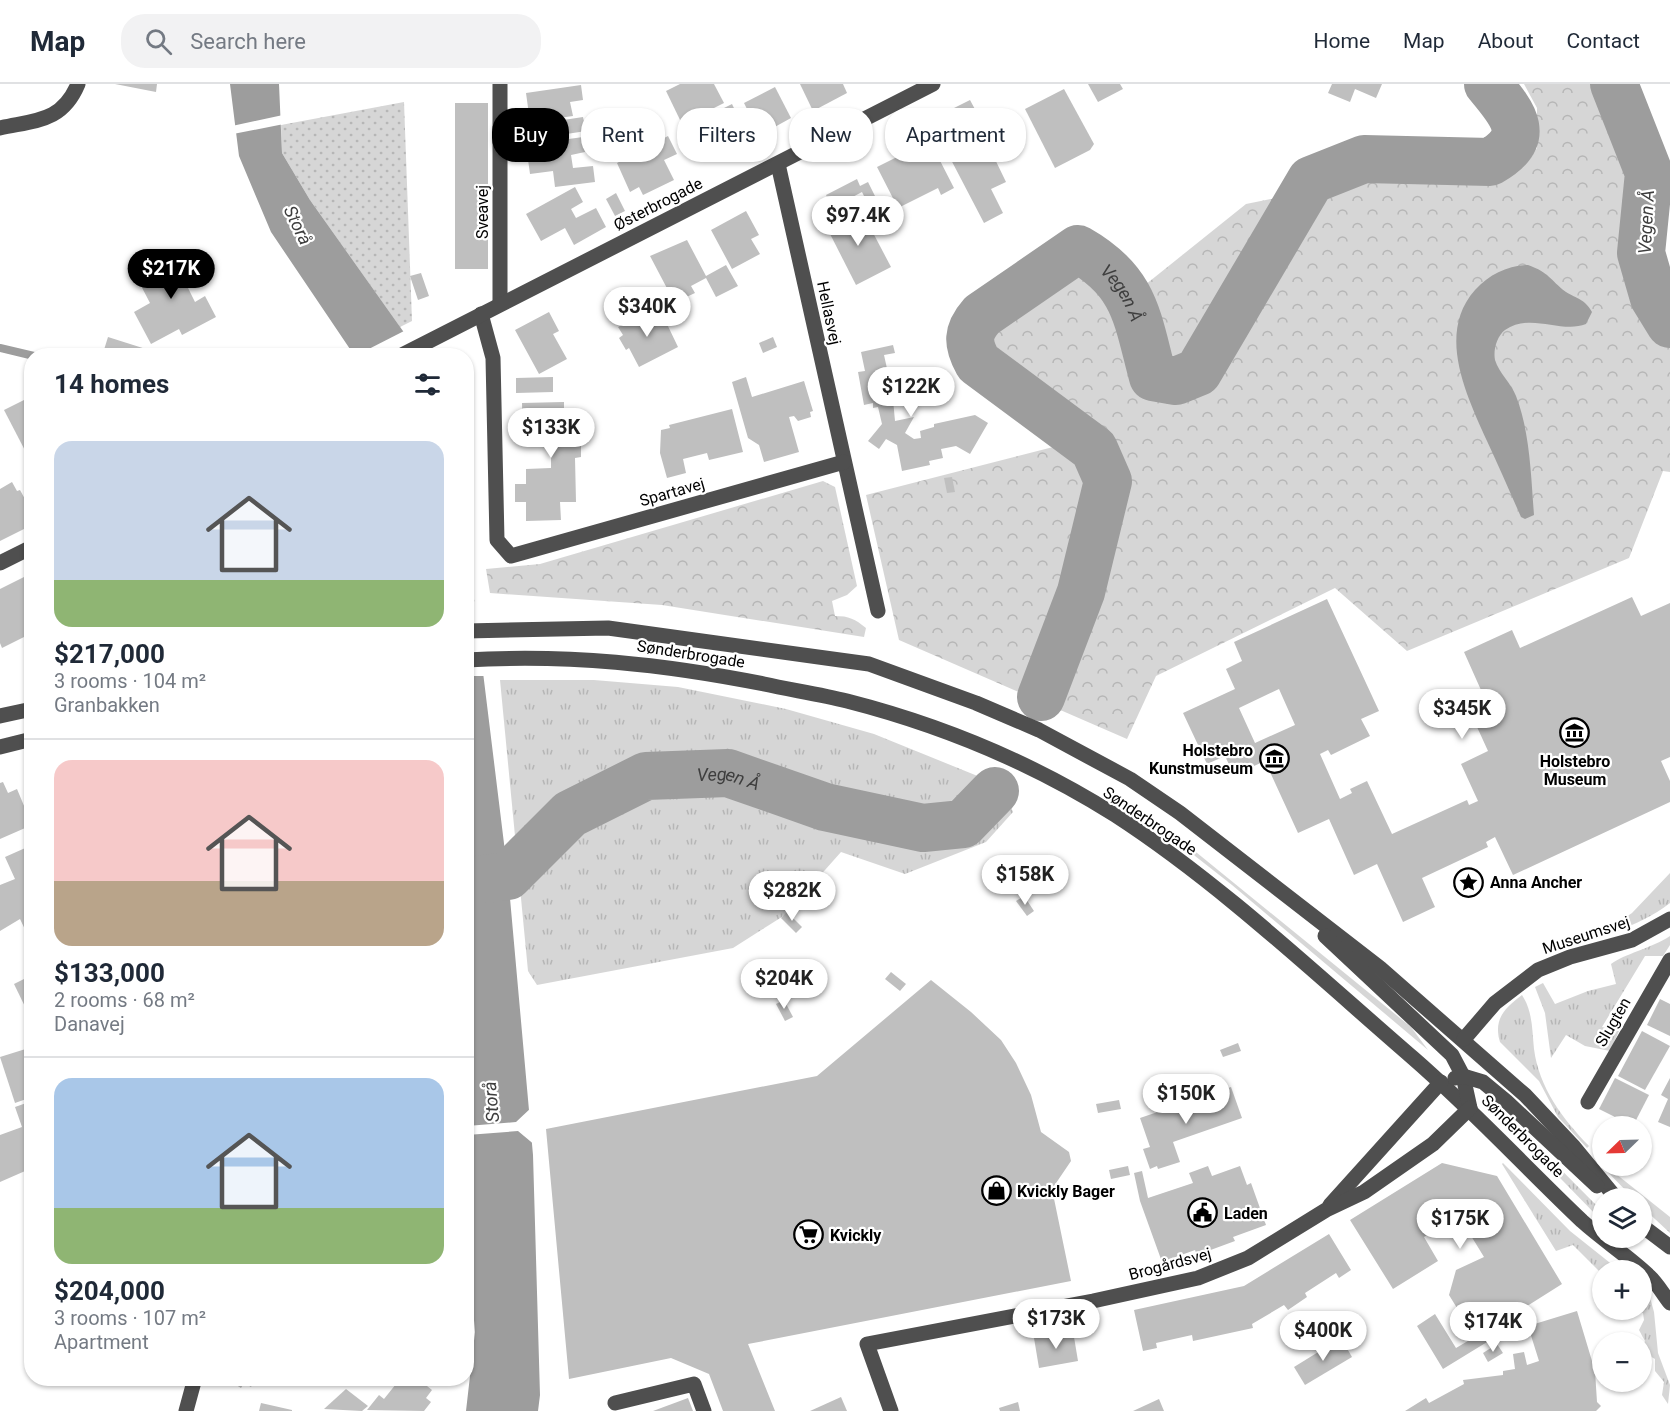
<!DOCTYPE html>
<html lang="en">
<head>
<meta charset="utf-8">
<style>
  :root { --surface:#fff; --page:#f2f2f3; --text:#1f2937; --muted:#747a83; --line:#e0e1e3; --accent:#000 }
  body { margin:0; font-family:Roboto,sans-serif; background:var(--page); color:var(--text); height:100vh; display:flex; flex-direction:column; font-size:22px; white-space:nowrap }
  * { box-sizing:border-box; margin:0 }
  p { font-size:20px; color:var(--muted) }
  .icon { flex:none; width:33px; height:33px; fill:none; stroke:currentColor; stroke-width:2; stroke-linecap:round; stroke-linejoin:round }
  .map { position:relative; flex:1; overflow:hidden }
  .side { position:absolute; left:24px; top:264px; width:450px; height:1038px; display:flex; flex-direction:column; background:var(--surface); border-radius:24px; box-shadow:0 2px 4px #0004 }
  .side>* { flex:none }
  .guide { position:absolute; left:492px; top:24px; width:570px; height:54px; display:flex; gap:12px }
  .needle { width:39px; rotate:247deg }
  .tools { position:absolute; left:1592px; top:1032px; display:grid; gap:12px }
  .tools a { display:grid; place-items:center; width:60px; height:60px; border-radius:50%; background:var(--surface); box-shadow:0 2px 4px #0004; font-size:30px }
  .price { position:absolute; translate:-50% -51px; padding:0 14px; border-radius:21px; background:#fff; color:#222; font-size:20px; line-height:39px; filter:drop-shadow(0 2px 3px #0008) }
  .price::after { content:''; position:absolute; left:50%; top:36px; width:18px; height:14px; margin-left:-9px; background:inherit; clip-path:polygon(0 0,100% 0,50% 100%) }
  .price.active { background:var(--accent); color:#fff }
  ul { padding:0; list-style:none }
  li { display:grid; align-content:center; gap:12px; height:318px; padding:0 30px }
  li+li { border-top:2px solid var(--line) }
  li span { display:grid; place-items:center; height:186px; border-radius:18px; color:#555 }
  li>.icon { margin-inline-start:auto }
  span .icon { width:108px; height:108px; fill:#fffc; stroke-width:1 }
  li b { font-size:26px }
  h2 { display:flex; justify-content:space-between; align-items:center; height:72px; padding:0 30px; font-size:26px }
  .chip { padding:0 21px; border-radius:24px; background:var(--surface); box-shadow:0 2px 4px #0004; font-size:21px; line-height:54px }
  .chip.active { background:var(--accent); color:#fff }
  header { display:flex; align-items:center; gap:36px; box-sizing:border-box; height:84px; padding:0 30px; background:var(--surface); border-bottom:2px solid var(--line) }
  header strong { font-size:28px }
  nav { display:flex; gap:33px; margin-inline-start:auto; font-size:21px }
  .search { width:420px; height:54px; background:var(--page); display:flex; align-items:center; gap:15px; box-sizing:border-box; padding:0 21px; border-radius:24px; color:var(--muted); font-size:22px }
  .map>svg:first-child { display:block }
</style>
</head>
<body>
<header>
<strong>Map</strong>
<div class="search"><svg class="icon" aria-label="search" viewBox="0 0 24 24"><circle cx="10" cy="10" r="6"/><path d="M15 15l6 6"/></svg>Search here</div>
<nav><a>Home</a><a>Map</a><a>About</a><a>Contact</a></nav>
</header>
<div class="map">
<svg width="1670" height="1327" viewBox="0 0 1670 1327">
  <defs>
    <pattern id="grass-tufts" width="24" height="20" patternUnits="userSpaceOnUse" patternTransform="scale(1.5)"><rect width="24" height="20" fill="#d6d6d6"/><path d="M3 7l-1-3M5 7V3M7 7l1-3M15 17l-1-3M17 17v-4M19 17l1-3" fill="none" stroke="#b6b6b6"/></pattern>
    <pattern id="forest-crowns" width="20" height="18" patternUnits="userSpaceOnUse" patternTransform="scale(1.5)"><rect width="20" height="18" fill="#d6d6d6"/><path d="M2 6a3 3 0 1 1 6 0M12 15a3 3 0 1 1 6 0" fill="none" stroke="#b6b6b6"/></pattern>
    <pattern id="garden-dots" width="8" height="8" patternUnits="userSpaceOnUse" patternTransform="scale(1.5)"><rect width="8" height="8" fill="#d6d6d6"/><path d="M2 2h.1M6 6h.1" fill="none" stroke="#b6b6b6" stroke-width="1.8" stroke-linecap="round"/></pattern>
  </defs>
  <rect width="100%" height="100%" fill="#fff"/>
  <!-- grass -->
  <g fill="url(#grass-tufts)">
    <path d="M500,596H594L678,603L786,625L874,650L985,695L1005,708L1013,728L986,758L905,790L841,768L785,831L733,864L537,901L528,887Z"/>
    <path d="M1131,722L1191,764L1411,943L1428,966L1232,801L1153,739L1131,725Z"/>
    <path d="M1670,789V819C1636,845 1600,852 1560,864L1559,860L1617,839L1632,829Z"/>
    <path d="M1670,852V861L1663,872H1645L1602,943L1619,947L1610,967L1585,962L1566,951L1551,974L1545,929L1535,903L1543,899L1555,920L1588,907L1616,900L1611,880C1624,870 1652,864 1670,852Z"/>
    <path d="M1522,911C1533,928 1532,946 1534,965C1539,1004 1563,1035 1589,1062L1587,1064L1558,1033L1539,997L1500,958C1493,935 1505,924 1522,911Z"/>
    <path d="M1487,1014L1497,1021L1602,1127V1137L1485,1017Z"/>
    <path d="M1600,1077L1602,1082H1606L1670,1133V1149L1641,1122V1114H1633L1599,1079Z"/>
    <path d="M1503,1079L1570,1147L1619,1186H1602V1190L1573,1161L1556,1167L1502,1080Z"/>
    <path d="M1641,1204L1651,1217L1654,1228L1658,1269L1670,1301L1668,1320L1662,1311L1664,1298L1655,1287V1275L1641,1267L1645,1257L1639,1246L1644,1236L1643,1229L1638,1226H1641Z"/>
  </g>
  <!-- forest -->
  <g fill="url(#forest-crowns)">
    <path d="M1524,0H1602L1635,79L1644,218L1670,263V388L1663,387L1629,474L1407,567L1335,504L1156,592L1127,655L899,556L866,411L1061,361L993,275L989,247L1071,187L1140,205L1246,120L1367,96L1507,91L1530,75L1537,64V24Z"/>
    <path d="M823,397L835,403L857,502L847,511L832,517L835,532C849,532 855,535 866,544L864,553L662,521L490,509L486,485L540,480Z"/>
  </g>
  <!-- garden -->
  <path fill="url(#garden-dots)" d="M404,18L412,237L400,243L310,116L282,69L281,41Z"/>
  <!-- water -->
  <g fill="#9d9d9d">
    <path d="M230,0H279L282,69L310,116L420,271H354L271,148L239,72Z"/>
    <path d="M1528,181C1550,189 1549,195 1566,208C1577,215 1585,215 1592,228L1586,240C1561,250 1531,228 1505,246C1497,252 1493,266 1495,276C1499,289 1511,299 1516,312C1530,348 1531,392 1534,431L1525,435L1521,433C1510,408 1499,383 1487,357C1467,312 1436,250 1475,206C1490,190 1507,182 1528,181Z"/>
    <path d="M467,458L508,792L533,1071L540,1311L538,1327H466L475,1248L466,1139Z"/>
  </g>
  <!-- pier -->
  <g fill="#fff">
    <path d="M283,31L284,40L233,50L232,42Z"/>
    <path d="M406,246L423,272L357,271Z"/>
    <path d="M477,517L486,592H466L467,518Z"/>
    <path d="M532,1023L536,1062L518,1047L467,1051V1042L516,1038Z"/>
  </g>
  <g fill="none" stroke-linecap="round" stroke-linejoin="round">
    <!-- stream -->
    <path stroke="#9d9d9d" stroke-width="8" d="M0,264L34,272"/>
    <!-- river -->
    <g stroke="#9d9d9d" stroke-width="48">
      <path d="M1614,0L1649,89L1641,169L1654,214L1670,240"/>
      <path id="s1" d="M1041,613L1081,508L1108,397L1094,365L978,279C967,259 967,248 982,231L1078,165C1136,198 1137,234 1153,293L1176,297L1198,288L1311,96L1364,75L1490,78C1534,53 1513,30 1488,0"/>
      <path id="s2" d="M476,796L508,792L570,730L646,692L728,689L825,723L923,744L963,740L995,707"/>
    </g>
  </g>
  <!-- building -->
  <g fill="#bfbfbf" fill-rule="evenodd">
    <path d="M115,0H157L156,8Z"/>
    <path d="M680,0H714L724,19L682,40L666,7Z"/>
    <path d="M800,0H843L847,9L813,27Z"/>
    <path d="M1088,0H1120L1123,5L1098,18Z"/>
    <path d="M1332,0H1382L1376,14L1355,5L1350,18L1328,9Z"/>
    <path d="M581,1L583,16L570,18L573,32L530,38L526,9Z"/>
    <path d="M775,3L791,34L760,51L744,19Z"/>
    <path d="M1064,5L1094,60L1090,66L1055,84L1025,25Z"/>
    <path d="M970,16L977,29L986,24L1006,62L992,69L1006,98L991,105L1003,129L984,139L948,70L950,69L944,56L961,47L957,39L951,42L944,29Z"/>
    <rect x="455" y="19" width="33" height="166"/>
    <path d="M732,20L747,51L733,58L718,27Z"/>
    <path d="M583,33L586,47L560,51L557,37Z"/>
    <path d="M668,52L677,70L664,76L674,96L643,111L639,103L630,108L617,79Z"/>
    <path d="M583,53L585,68L571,71L573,84L593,82L595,98L555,103L553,87L530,90L526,61Z"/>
    <path d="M933,63L954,104L941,111L938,104L898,124L877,83L913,65L917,72Z"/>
    <path d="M857,95L860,102L868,98L875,112L866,116L862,108L832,124L826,111Z"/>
    <path d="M575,103L583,118L571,125L576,134L596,124L606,143L574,161L565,144L541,157L526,130Z"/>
    <path d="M616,109L625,127L615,132L606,115Z"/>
    <path d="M860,124L891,183L856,201L826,142Z"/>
    <path d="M746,127L759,151L751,155L760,170L732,185L711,146Z"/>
    <path d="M687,156L706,192L726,181L738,202L716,213L706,194L691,202L695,209L680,216L675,207L670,210L650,172Z"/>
    <path d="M180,165L192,187L182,192L195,218L205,212L216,233L182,251L179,245L151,260L134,228L150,219L138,196L150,190L146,183Z"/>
    <path d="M421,189L429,212L418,216L410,192Z"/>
    <path d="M653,225L661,241L666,238L678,263L639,283L629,264L626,266L619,254L623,251L618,243Z"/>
    <path d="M549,228L559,247L553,250L567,275L539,290L515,246Z"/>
    <path d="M108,253L149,266L148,272H112L103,269Z"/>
    <path d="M773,253L777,263L763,269L759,259Z"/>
    <path d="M893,261L895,269L884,271L888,289L899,287L902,303L892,305L895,337L914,333L905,349L914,355L921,354L920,347L934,343V340L975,331L988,339L970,370L956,362L941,365L943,374L929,377L930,381L902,387L897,361L886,355L879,365L868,357L882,340L878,323L873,324V319L864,321L858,288L865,287L861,268Z"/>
    <path d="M553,293V308L516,309V294Z"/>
    <path d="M746,293L752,313L804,297L813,327L810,328L811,333L798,337L794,332L789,333L799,368L764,378L759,361L748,354L732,298Z"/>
    <path d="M32,312V380L4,326Z"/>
    <path d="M564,318V328L583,327L584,360H581V373L575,374L576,418H560L561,436L526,437V418H515V400H526V385L551,384V355H523L522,319Z"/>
    <path d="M732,325L743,368L709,376L707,369L683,375L686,389L667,394L660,369L661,346L670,344L669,341Z"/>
    <path d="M952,393L955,408L947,409L944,394Z"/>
    <path d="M12,398L17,407L20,406L32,428V441L0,457V405Z"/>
    <path d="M32,489V549L2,564L0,559V505Z"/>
    <path d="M1632,513L1641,532L1670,519V673L1661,677L1670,697V718L1513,791L1495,753L1486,758L1488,763L1422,794L1435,823L1403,838L1377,780L1354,791L1329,735L1298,749L1265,677L1234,691L1225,672L1207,680L1183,629L1235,605L1226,585L1242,577L1234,558L1327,515L1379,627L1361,635L1370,652L1331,671L1328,666L1320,670L1340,715L1352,709L1350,705L1367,697L1392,750L1467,716L1469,721L1478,717L1461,680L1488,667L1472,632L1489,624L1464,568L1512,546L1520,564ZM1279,605L1295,641L1255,659L1239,624Z"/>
    <path d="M3,698L8,709L17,705L32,741L0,755V699Z"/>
    <path d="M32,761V808L25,811L32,824V860L20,835L0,847V801L15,795L5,773Z"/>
    <path d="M1024,812L1034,827L1027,832L1016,817Z"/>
    <path d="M787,828L802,843L796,849L781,834Z"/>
    <path d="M891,888L906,900L900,907L885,895Z"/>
    <path d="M32,891V937L14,900Z"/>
    <path d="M931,896L971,928L1001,956L1016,979L1031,1011L1041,1048L1069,1068L1071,1077L1052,1105L1071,1197L748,1260L775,1327H723L709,1290L671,1274L569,1295L546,1045L817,992Z"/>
    <path d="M1660,915L1670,920V952L1647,941Z"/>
    <path d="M784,916L793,933L785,937L776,920Z"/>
    <path d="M1642,947L1670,962L1645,1006L1618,992Z"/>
    <path d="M1238,959L1241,967L1223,973L1220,966Z"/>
    <path d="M32,963V1013L15,1019L0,973Z"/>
    <path d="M1615,994L1649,1011L1633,1042L1599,1025Z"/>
    <path d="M1670,994V1043L1658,1038L1668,1015L1661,1011Z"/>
    <path d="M1231,1003L1242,1034L1173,1058L1180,1078L1158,1085L1157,1082L1150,1085L1143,1065L1150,1063L1140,1034Z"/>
    <path d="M1119,1016L1121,1025L1098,1029L1096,1020Z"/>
    <path d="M32,1017V1064L26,1066L32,1084L0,1098V1051L22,1043L15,1023Z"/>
    <path d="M1442,1079L1497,1092L1562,1200L1500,1239L1505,1247L1443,1285L1417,1242L1435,1230L1456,1264L1490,1244L1465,1237L1449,1211L1456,1186L1484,1173L1465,1142L1449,1137L1424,1153L1438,1177L1393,1205L1350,1136Z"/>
    <path d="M1128,1082L1130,1091L1111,1095L1109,1086Z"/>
    <path d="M1208,1082L1212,1092L1240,1082L1247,1101L1251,1099L1266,1141L1233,1153L1235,1157L1197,1171L1195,1166L1162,1178L1140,1117L1134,1089L1142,1087L1148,1114L1193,1099L1189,1089Z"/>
    <path d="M1329,1150L1351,1186L1339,1194L1336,1189L1305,1209L1307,1213L1288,1226L1284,1221L1252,1240L1253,1244L1193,1257L1192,1251L1156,1259L1157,1264L1143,1267L1134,1226L1244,1202Z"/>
    <path d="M1577,1227L1595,1287L1597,1318L1601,1322L1596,1327H1405L1426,1314L1429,1319L1464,1300L1463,1296L1503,1291V1287L1515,1285L1513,1270L1524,1268L1527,1281L1539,1277L1528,1242Z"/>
    <path d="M1521,1239L1523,1256L1513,1257L1511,1240Z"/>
    <path d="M1073,1247L1078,1277L1039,1284L1034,1254Z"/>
    <path d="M1341,1254L1352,1273L1305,1301L1294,1283Z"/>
    <path d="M1497,1260L1503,1269L1488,1278L1483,1269Z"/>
    <path d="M225,1294H262L258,1302L253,1299L251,1303L244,1299L241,1304Z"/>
    <path d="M409,1294H417L432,1306L426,1314L431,1318L424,1327L367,1326L379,1311L384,1315L400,1295L405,1299Z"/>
    <path d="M346,1305L368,1322L362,1327L324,1325Z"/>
    <path d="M841,1313L847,1327H810Z"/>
    <path d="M688,1314L693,1327H653Z"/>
    <path d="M1159,1315L1164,1327H1133Z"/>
    <path d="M1018,1318L1020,1327H1000L999,1324Z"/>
    <path d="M261,1319L292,1326V1327H259Z"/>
  </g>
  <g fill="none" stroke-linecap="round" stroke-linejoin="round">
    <!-- minor -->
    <g stroke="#4f4f4f" stroke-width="15">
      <path d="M500,0V220"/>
      <path d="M0,44C36,36 62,38 78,0"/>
      <path d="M778,80L878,527"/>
      <path d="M481,230L493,274L497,456L511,472L844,378"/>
      <path d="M400,272L933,0"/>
      <path d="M0,479L32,463"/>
      <path d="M466,547L608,544L869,580L976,619L1039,646L1130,695L1180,729L1380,884L1525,1011L1574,1063L1616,1114"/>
      <path d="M466,576C569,570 663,580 764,600C791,606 820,610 847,617C941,641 1034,680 1115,731C1220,799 1318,892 1413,974C1473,1026 1525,1083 1582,1137C1603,1156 1628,1172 1648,1191C1657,1199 1663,1210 1670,1219"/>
      <path d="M0,632L32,625"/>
      <path d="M0,663L32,655"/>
      <path d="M1325,852L1452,971L1463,992L1470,1024"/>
      <path d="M1464,955L1495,919L1538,886L1570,873L1632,856L1670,835"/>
      <path d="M1455,994L1463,992L1483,998L1506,1017L1597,1102"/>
      <path d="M1588,1018L1670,876"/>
      <path d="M1330,1121L1441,998"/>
      <path d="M1641,1141L1670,1163"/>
      <path d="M615,1319L694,1300L704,1327"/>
      <path d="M186,1327L195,1294"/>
      <path d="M891,1327L867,1260L1093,1217L1198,1194L1248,1174L1326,1126L1364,1108L1433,1060L1470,1024"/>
    </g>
  </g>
  <!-- icons -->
  <defs>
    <symbol id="museum-ring" viewBox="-11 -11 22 22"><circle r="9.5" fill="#fff" stroke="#000" stroke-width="1.5"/><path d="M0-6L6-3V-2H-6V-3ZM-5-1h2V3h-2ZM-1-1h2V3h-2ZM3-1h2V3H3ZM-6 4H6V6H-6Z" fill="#000"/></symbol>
    <symbol id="sight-ring" viewBox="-11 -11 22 22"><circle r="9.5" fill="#fff" stroke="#000" stroke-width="1.5"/><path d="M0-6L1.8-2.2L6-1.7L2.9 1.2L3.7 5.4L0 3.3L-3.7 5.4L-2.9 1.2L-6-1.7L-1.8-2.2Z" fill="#000"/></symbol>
    <symbol id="shop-ring" viewBox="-11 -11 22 22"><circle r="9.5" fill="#fff" stroke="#000" stroke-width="1.5"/><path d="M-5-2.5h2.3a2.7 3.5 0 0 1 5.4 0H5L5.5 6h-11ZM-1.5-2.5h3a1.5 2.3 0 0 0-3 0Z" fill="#000"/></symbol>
    <symbol id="civic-ring" viewBox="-11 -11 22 22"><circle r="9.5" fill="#fff" stroke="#000" stroke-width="1.5"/><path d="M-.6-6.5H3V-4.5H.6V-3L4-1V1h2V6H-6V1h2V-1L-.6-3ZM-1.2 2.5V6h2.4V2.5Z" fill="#000"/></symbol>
    <symbol id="supermarket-ring" viewBox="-11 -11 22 22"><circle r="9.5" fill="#fff" stroke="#000" stroke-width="1.5"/><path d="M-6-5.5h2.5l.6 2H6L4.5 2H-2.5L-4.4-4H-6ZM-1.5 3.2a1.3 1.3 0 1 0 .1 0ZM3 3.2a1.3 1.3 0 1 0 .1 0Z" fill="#000"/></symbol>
  </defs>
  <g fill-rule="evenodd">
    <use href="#museum-ring" x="1558" y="632" width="33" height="33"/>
    <use href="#museum-ring" x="1258" y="658" width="33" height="33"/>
    <use href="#sight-ring" x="1452" y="782" width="33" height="33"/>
    <use href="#shop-ring" x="980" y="1090" width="33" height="33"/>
    <use href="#civic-ring" x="1186" y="1112" width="33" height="33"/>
    <use href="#supermarket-ring" x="792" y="1134" width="33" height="33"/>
  </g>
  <g text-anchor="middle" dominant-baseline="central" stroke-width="4.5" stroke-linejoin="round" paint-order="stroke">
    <!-- street labels -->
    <g font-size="16" fill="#000" stroke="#fff">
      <text transform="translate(658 120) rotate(-27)">Østerbrogade</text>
      <text transform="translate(482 128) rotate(-90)">Sveavej</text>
      <text transform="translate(829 229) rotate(78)">Hellasvej</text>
      <text transform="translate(672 408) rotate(-16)">Spartavej</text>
      <text transform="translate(691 570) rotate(9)">Sønderbrogade</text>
      <text transform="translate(1150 737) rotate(34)">Sønderbrogade</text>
      <text transform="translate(1586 851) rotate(-18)">Museumsvej</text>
      <text transform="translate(1613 938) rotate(-60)">Slugten</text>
      <text transform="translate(1523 1052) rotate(45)">Sønderbrogade</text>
      <text transform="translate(1170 1180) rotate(-15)">Brogårdsvej</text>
    </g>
    <!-- poi labels -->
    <g font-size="16" font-weight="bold" fill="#000" stroke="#fff" text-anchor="start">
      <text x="1253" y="666" text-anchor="end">Holstebro<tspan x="1253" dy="18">Kunstmuseum</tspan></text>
      <text x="1575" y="677" text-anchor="middle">Holstebro<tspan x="1575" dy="18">Museum</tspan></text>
      <text x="1490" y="798">Anna Ancher</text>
      <text x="1017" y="1107">Kvickly Bager</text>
      <text x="1224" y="1129">Laden</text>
      <text x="830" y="1151">Kvickly</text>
    </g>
    <!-- water labels -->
    <g font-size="18" font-style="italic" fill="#3e3e3e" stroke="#fff">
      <text transform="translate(1646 138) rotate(-87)">Vegen Å</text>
      <text transform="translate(298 141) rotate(64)">Storå</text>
      <text stroke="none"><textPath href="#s1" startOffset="639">Vegen Å</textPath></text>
      <text stroke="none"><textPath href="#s2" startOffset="288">Vegen Å</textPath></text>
      <text transform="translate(491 1018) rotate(-95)">Storå</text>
    </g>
  </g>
</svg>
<div class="tools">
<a><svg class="needle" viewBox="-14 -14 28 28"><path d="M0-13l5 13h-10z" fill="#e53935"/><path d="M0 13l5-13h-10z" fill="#747a83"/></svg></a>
<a><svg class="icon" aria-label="layers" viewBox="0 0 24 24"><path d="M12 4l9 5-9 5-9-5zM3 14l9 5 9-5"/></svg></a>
<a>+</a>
<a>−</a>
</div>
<b class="price" style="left:858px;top:163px">$97.4K</b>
<b class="price active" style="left:171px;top:216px">$217K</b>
<b class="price" style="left:647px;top:254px">$340K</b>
<b class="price" style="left:911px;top:334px">$122K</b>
<b class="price" style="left:551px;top:375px">$133K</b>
<b class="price" style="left:1462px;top:656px">$345K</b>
<b class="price" style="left:1025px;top:822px">$158K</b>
<b class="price" style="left:792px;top:838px">$282K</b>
<b class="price" style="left:784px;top:926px">$204K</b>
<b class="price" style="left:1186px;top:1041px">$150K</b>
<b class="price" style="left:1460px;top:1166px">$175K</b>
<b class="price" style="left:1056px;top:1266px">$173K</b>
<b class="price" style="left:1493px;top:1269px">$174K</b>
<b class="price" style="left:1323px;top:1278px">$400K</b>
<div class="guide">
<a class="chip active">Buy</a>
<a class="chip">Rent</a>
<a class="chip">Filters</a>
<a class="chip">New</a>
<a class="chip">Apartment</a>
</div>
<section class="side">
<h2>14 homes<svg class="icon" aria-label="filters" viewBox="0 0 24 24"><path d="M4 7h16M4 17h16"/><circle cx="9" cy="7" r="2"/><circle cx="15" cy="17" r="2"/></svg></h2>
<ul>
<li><span style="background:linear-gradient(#c9d6e8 75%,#8fb573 0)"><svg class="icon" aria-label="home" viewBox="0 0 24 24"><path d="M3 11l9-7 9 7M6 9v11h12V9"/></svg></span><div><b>$217,000</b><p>3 rooms · 104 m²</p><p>Granbakken</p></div></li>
<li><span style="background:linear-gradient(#f6c9c9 65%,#b9a48a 0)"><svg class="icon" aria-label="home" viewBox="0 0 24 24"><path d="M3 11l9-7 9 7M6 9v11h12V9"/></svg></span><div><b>$133,000</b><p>2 rooms · 68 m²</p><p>Danavej</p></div></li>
<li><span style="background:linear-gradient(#a9c7e8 70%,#8fb573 0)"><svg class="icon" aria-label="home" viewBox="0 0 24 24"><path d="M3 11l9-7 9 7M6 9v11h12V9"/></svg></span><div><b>$204,000</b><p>3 rooms · 107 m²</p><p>Apartment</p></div></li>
</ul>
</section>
</div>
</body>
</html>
